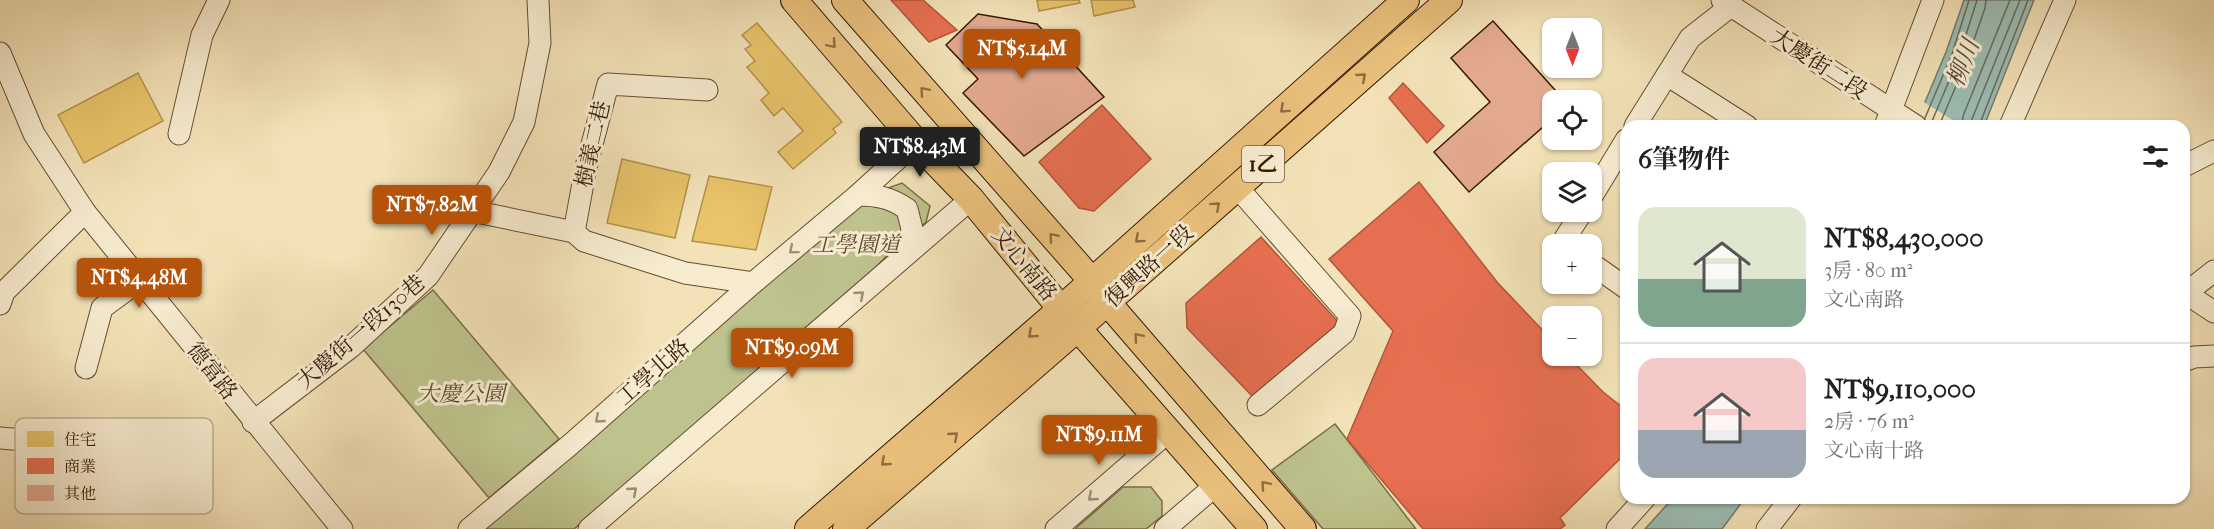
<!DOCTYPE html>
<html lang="zh-TW">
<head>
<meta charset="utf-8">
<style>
  :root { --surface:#fff; --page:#f2f2f2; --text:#202124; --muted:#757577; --line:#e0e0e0; --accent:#b45309 }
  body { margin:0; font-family:"IM FELL French Canon","Noto Serif TC",serif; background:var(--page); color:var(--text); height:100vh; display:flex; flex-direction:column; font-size:22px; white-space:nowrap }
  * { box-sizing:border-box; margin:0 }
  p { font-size:20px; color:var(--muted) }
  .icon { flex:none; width:33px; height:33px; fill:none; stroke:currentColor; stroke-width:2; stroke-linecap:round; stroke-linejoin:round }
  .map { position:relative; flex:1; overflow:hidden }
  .panel { position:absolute; left:1620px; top:120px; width:570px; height:384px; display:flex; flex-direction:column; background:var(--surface); border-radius:18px; box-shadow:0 2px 4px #0004 }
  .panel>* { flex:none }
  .needle { width:39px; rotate:180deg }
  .controls { position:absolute; left:1542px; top:18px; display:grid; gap:12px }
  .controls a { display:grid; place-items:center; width:60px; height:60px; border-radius:12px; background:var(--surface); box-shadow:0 2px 4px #0004; font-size:30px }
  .price { position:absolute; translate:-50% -51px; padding:0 14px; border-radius:6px; background:var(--accent); color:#fff; font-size:20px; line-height:39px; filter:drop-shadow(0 2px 3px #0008) }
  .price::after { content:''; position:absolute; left:50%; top:36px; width:18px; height:14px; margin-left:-9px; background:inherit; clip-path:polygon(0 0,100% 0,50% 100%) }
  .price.on { background:#222; color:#fff }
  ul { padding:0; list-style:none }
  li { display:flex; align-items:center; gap:18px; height:150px; padding:0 18px }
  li+li { border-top:2px solid var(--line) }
  li span { display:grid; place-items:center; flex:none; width:168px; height:120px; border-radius:18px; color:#555 }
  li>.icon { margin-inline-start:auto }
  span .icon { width:72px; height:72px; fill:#fffc; stroke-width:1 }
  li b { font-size:26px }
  h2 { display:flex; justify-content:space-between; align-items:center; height:72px; padding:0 18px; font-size:26px }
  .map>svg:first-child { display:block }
</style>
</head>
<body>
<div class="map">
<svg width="2214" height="529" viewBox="0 0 2214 529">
  <rect width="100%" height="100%" fill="#f3e2b7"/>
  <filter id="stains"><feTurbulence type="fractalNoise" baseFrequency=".00333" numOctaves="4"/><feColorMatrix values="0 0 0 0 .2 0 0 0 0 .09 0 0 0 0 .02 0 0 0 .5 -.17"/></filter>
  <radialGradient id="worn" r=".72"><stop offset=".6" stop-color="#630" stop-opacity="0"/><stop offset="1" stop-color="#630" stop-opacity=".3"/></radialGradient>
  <!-- green -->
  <g fill="#bec28c" stroke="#7a6e49" stroke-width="1.5">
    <path d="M902,183L930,206L926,222L917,230L885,189Z"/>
    <path d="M870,202L888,207L902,217V240L876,267L574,529H485L852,209Z"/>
    <path d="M433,290L559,439L489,498L363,349Z"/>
    <path d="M1335,424L1416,529H1323L1272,470Z"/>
    <path d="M1123,487H1151L1162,501V516L1146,529H1075Z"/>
  </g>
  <!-- water -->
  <g fill="#9cbdb3" stroke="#737c6e" stroke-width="1.5">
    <path d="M1964,0H2034L1984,126H1915L1946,52Z"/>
    <path d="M1673,498H1745L1722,529H1645Z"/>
  </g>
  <!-- pier -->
  <path fill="#f3e2b7" d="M1922,101L1962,126H1912Z"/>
  <!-- homes -->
  <g fill="#e9c46a" stroke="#b3914c" stroke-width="1.5">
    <path d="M1037,0H1079L1080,3L1039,11Z"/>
    <path d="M1091,0H1133L1135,7L1094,16Z"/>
    <path d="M757,23L842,122L833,129L836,133L793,169L778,152L803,131L783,108L774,116L761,100L769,93L747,67L755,61L745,49L751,45L742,35Z"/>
    <path d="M138,73L163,121L84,163L58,115Z"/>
    <path d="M622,159L690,175L675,238L607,223Z"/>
    <path d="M709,176L772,187L756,250L692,241Z"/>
  </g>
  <!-- shops -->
  <g fill="#e76f51" stroke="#b2563a" stroke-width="1.5">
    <path d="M891,0H923L957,30L929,42Z"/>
    <path d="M1403,83L1444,126L1427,143L1389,98Z"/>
    <path d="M1102,105L1151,159L1094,211L1079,208L1039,162Z"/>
    <path d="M1419,182L1497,282L1552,340V356H1568L1603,392L1626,410V453L1560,518L1565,525L1560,529H1423L1347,439L1393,331L1329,259Z"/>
    <path d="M1261,237L1339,323L1252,396L1187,328L1186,303Z"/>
  </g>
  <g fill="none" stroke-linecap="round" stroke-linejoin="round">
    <!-- shore -->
    <g stroke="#696c5c" stroke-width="1.5">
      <path d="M1925,118L1952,54L1969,0"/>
      <path d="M1930,126L1959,57L1977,0"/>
      <path d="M1939,126L1967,60L1985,8L1986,0"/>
      <path d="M1962,126L1963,116L2010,0"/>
      <path d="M1971,126L1972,119L2020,0"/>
      <path d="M1979,126L2028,0"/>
    </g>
  </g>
  <!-- building -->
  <g fill="#e3a98f" stroke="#361a06" stroke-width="1.5">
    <path d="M978,14L1037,24L1104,97L1024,156L963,93L978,79L946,45Z"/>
    <path d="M1493,21L1564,100H1552V119L1469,192L1434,152L1490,102L1451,58Z"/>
  </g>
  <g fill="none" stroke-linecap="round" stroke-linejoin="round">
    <defs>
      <g id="minor">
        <path d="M1722,0L1916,126"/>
        <path d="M0,53L34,134L85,212L342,529"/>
        <path d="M1667,75L1747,126"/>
        <path d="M1635,126L1690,38L1731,6"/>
        <path d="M1885,126L1933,0"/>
        <path d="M2010,126L2065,0"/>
        <path d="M179,134L202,35L219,0"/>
        <path d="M2184,166L2214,151"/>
        <path d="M1237,187L1350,316L1344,333L1258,405"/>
        <path d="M858,195C878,195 891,198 907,209L912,229L908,253"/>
        <path d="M1592,196L1626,140"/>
        <path d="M472,211L574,232L586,167L608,84L707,90"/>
        <path d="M574,232L584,241L685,273L753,283"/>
        <path d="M1564,244L1562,243L1582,212"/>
        <path d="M1592,264L1626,288"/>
        <path d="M2184,292L2214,312"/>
        <path d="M2186,293L2214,271"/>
        <path d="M0,304L4,292L85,212"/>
        <path d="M2184,361L2194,357L2214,356"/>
        <path d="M86,368L102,308L140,280"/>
        <path d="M253,422L351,347L428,276L499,172L524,122L540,43L538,0"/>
        <path d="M0,438L62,443L155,440"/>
        <path d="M469,529L571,444L753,283L858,195L916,142"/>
        <path d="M589,529L971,199"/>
        <path d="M1056,529L1168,432"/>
        <path d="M1165,529L1216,485"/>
        <path d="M1617,529L1645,498"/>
        <path d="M1767,529L1791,498"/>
      </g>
      <g id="major">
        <path d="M794,0L916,142L971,199L1061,309L1254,529"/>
        <path d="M845,0L1092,281L1107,302L1303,529"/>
        <path d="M808,529L1061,309L1406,0"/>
        <path d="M846,529L1078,328L1449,0"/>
      </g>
    </defs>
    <!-- minor casing -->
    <use href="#minor" stroke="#654c32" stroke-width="23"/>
    <!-- major casing -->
    <use href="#major" stroke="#361a06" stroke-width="28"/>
    <!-- minor -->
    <use href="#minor" stroke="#f7ecd0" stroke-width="21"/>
    <!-- major -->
    <use href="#major" stroke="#eac17c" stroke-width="26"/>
  </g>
  <!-- one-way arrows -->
  <defs><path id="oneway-chevron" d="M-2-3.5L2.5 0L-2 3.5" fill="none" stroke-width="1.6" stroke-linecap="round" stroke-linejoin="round" transform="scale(1.5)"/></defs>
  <g stroke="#906e41">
    <use href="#oneway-chevron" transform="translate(832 44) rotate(49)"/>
    <use href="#oneway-chevron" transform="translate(1362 77) rotate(-41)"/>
    <use href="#oneway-chevron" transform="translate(924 91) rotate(-131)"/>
    <use href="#oneway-chevron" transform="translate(1284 109) rotate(138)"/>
    <use href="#oneway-chevron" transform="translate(1216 206) rotate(-42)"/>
    <use href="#oneway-chevron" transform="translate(1053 237) rotate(-131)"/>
    <use href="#oneway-chevron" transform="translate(1139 239) rotate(138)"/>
    <use href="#oneway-chevron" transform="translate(1032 334) rotate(139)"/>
    <use href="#oneway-chevron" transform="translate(1138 337) rotate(-131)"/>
    <use href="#oneway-chevron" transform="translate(954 436) rotate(-41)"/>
    <use href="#oneway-chevron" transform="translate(885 462) rotate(139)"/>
    <use href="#oneway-chevron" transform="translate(1265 485) rotate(-131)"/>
  </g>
  <g stroke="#a08e75">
    <use href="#oneway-chevron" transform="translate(793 250) rotate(140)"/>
    <use href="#oneway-chevron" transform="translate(860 295) rotate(-41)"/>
    <use href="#oneway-chevron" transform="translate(599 419) rotate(139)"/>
    <use href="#oneway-chevron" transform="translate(633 491) rotate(-41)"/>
    <use href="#oneway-chevron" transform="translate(1092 497) rotate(139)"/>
  </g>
  <g text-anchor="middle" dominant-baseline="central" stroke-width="6" stroke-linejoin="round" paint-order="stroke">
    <!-- shield labels -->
    <rect fill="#f7ecd0" stroke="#705943" stroke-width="1.5" x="1242" y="146" width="42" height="36" rx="4.5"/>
    <g font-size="21" font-weight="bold" fill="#361a06">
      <text x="1263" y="164">1乙</text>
    </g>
    <!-- street labels -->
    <g font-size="22" fill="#361a06" stroke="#f7ecd0">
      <text transform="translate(1819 64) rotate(33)">大慶街二段</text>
      <text transform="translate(593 144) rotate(-77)">樹義二巷</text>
      <text transform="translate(1024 264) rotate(51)">文心南路</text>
      <text transform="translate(1149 266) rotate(-42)">復興路一段</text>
      <text transform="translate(361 332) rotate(-41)">大慶街一段130巷</text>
      <text transform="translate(212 371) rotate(52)">德富路</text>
      <text transform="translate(653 372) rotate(-41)">工學北路</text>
    </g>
    <!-- park labels -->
    <g font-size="22" font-style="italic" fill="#5f4c2e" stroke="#f7ecd0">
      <text x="856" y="245">工學園道</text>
      <text x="461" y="394">大慶公園</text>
    </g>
    <!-- water labels -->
    <g font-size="24" font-style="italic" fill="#554b3a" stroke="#f7ecd0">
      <text transform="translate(1963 63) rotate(-69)">柳川</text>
    </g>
  </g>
  <!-- legend -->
  <rect x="15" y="418" width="198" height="96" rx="9" fill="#f7ecd0" stroke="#bdad93" stroke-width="1.5"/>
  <rect x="27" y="431" width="27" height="16" fill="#e9c46a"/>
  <rect x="27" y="458" width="27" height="16" fill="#e76f51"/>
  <rect x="27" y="485" width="27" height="16" fill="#e3a98f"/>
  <g font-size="16" fill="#361a06">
    <text x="64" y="445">住宅</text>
    <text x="64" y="472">商業</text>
    <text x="64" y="499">其他</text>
  </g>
  <rect width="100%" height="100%" filter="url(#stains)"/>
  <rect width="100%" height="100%" fill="url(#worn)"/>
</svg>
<div class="controls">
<a><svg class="needle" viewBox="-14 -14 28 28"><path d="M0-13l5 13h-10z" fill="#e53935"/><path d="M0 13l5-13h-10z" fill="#757577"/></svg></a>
<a><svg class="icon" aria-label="locate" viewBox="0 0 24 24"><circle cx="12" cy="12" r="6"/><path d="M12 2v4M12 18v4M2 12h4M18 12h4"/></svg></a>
<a><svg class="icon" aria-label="layers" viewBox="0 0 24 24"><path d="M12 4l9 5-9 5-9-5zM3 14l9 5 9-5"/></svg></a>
<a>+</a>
<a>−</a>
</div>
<b class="price" style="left:1022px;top:80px">NT$5.14M</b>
<b class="price on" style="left:920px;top:178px">NT$8.43M</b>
<b class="price" style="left:432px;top:236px">NT$7.82M</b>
<b class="price" style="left:139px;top:309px">NT$4.48M</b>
<b class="price" style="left:792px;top:379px">NT$9.09M</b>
<b class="price" style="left:1099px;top:466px">NT$9.11M</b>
<section class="panel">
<h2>6筆物件<svg class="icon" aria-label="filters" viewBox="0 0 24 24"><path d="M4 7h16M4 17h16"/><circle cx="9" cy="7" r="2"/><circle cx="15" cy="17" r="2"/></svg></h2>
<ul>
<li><span style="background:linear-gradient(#dfe7d0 60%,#7fa58c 0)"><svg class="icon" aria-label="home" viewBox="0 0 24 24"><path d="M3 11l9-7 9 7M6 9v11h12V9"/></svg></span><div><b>NT$8,430,000</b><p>3房 · 80 m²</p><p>文心南路</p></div></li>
<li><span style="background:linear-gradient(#f6c9c9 60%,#9aa5b1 0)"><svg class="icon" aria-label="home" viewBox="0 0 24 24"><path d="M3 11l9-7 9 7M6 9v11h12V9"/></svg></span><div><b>NT$9,110,000</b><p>2房 · 76 m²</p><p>文心南十路</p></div></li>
</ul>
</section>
</div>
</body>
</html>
